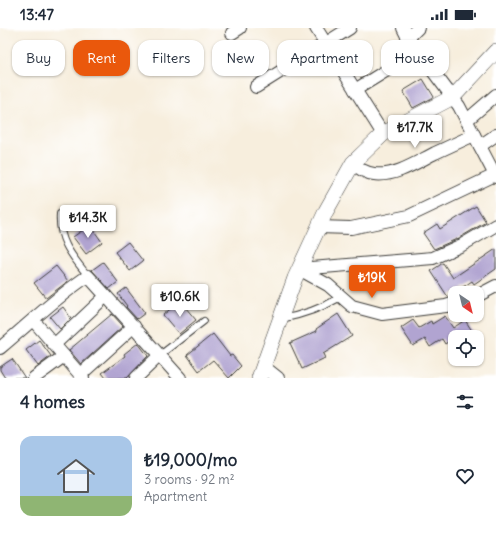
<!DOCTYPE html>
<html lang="en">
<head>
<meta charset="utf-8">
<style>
  :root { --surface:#fff; --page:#f6f6f7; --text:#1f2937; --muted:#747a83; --line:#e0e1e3; --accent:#ea580c }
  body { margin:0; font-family:Delius,sans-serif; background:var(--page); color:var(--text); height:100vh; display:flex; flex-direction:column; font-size:15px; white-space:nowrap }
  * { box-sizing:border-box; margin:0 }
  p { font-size:13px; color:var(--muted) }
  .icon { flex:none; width:22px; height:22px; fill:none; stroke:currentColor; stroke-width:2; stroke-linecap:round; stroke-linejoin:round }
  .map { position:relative; height:350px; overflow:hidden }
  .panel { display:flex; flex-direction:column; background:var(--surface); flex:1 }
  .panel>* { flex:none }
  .banner { position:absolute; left:12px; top:12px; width:472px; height:36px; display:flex; gap:8px }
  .needle { width:26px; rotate:145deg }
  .tools { position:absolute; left:448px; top:258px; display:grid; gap:8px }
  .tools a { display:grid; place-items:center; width:36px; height:36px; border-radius:8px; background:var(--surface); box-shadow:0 1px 3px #0004; font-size:20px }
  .price { position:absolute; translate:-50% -34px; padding:0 9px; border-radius:4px; background:#fff; color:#222; font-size:13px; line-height:26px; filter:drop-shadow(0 1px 2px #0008) }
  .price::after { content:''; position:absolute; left:50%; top:24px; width:12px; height:9px; margin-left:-6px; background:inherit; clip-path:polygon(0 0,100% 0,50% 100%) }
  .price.on { background:var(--accent); color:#fff }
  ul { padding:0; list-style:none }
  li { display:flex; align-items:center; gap:12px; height:100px; padding:0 20px }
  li+li { border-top:1px solid var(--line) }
  li span { display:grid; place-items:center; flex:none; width:112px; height:80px; border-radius:12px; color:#555 }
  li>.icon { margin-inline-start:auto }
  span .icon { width:48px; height:48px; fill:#fffc; stroke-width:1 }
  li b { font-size:17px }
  h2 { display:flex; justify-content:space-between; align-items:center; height:48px; padding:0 20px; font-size:17px }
  .tag { padding:0 14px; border-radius:12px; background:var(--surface); box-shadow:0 1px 3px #0004; font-size:14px; line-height:36px }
  .tag.on { background:var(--accent); color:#fff }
  .status { display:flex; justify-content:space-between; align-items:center; height:28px; padding:0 20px; background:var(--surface); direction:ltr }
  .status svg { height:11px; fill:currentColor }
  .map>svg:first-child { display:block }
</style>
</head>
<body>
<div class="status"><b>13:47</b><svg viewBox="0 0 49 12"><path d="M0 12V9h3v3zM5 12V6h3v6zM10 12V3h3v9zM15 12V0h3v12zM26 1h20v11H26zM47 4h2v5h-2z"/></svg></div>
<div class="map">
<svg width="496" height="350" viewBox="0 0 496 350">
  <rect width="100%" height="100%" fill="#fff"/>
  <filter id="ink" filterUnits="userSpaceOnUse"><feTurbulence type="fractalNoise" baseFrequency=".025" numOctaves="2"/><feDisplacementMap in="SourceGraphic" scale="8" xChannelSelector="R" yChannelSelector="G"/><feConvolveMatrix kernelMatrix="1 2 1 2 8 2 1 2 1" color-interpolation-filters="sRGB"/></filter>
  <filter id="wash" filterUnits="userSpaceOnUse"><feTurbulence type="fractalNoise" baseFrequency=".012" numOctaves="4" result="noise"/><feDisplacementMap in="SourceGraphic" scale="16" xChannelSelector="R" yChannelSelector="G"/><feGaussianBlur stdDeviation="0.9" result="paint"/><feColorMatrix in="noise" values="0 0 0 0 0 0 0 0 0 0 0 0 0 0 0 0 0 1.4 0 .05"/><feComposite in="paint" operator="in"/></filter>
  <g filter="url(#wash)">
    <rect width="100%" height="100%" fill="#f7eedd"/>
    <g id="blocks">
      <!-- building -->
      <g fill="#b1a4d1">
        <path d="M423,51L434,69L413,80L403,63Z"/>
        <path d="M476,178L486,194L459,210L434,221L423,205L437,196L440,201Z"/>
        <path d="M90,197L102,214L86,226L73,209Z"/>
        <path d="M128,214L143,233L130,243L115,224Z"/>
        <path d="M496,221V241L474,256L472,253L448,269L431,243L443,235L453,250Z"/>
        <path d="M103,234L118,254L109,261L92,242Z"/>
        <path d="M56,238L68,253L46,270L34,255Z"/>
        <path d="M126,260L145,285L137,291L126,279L127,278L118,266Z"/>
        <path d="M180,273L196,292L179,306L163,287Z"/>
        <path d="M63,279L71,290L60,301L50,289Z"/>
        <path d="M112,286L123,298L81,336L69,322Z"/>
        <path d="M338,286L352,308L323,326L325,330L302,341L290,315L317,303L316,301Z"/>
        <path d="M445,288L453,300L465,292L476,309H455L445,316L442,311L430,319L425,311L413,318L401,300L413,292L419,300L431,293L432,296Z"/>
        <path d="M213,306L230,328L232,327L241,338L229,350L213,332L199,343L187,327Z"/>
        <path d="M39,312L51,328L38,338L26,322Z"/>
        <path d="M138,315L148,328L127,350H106L102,345L125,328L124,326Z"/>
        <path d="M12,331L15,335L25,350H5L0,342V339Z"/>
      </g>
    </g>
  </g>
  <g filter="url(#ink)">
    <use href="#blocks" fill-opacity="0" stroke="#3d3c39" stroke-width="1"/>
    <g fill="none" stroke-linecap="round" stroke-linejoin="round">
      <defs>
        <g id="service">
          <path d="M60,186C58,213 73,229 88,248"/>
          <path d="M281,291C303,287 322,280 341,269"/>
          <path d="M160,327L204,293"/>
        </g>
        <g id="minor">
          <path d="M316,0L383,106"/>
          <path d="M403,0L408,10L459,78L496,149"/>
          <path d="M232,5L240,0"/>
          <path d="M408,10L418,0"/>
          <path d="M256,59L350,0"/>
          <path d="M355,62L418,23"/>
          <path d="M467,92L496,67"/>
          <path d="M480,118L496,107"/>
          <path d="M353,135C359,141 366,145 374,146C395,149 417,134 435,125C448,119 461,113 474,107"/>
          <path d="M318,199L351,200L409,188L495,147"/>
          <path d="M299,241L433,230L462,217L496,197"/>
          <path d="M299,241L328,257L352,278L382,286L446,278L455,275"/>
          <path d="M477,268L496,258"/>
          <path d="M33,292L83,350"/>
          <path d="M55,316L106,268"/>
          <path d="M0,320C29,296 56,269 88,248L180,350"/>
          <path d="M263,338L278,350"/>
          <path d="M80,347L134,298"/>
          <path d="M34,350L64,328"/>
          <path d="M136,350L160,327"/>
        </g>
        <path id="tertiary" d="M259,350L295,250L326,183L353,135L383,106L453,69L496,23"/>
      </defs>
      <!-- service casing -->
      <use href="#service" stroke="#3d3c39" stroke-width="8"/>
      <!-- minor casing -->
      <use href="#minor" stroke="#3d3c39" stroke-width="14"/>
      <!-- tertiary casing -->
      <use href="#tertiary" stroke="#3d3c39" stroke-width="16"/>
      <!-- service -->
      <use href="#service" stroke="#fff" stroke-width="6"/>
      <!-- minor -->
      <use href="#minor" stroke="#fff" stroke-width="12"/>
      <!-- tertiary -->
      <use href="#tertiary" stroke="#fff" stroke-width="15"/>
    </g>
  </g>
</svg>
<div class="tools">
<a><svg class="needle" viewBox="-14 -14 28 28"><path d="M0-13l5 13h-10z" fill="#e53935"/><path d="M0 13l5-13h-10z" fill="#747a83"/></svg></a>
<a><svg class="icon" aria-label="locate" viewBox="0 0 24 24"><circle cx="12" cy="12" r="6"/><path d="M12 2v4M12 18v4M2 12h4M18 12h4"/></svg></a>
</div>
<b class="price" style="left:415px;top:121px">₺17.7K</b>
<b class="price" style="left:88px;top:211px">₺14.3K</b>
<b class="price on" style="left:372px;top:271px">₺19K</b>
<b class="price" style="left:180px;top:290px">₺10.6K</b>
<div class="banner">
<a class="tag">Buy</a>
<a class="tag on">Rent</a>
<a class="tag">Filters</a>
<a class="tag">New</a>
<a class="tag">Apartment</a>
<a class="tag">House</a>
</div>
</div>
<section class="panel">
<h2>4 homes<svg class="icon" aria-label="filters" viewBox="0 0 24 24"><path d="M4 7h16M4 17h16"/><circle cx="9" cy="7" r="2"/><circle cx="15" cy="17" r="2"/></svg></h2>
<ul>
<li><span style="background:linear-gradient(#a9c7e8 75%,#8fb573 0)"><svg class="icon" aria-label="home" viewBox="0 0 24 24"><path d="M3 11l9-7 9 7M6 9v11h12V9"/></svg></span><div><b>₺19,000/mo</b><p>3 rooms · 92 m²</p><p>Apartment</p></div><svg class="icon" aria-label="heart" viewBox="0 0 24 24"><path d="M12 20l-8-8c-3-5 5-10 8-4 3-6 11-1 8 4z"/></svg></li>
</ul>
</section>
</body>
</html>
